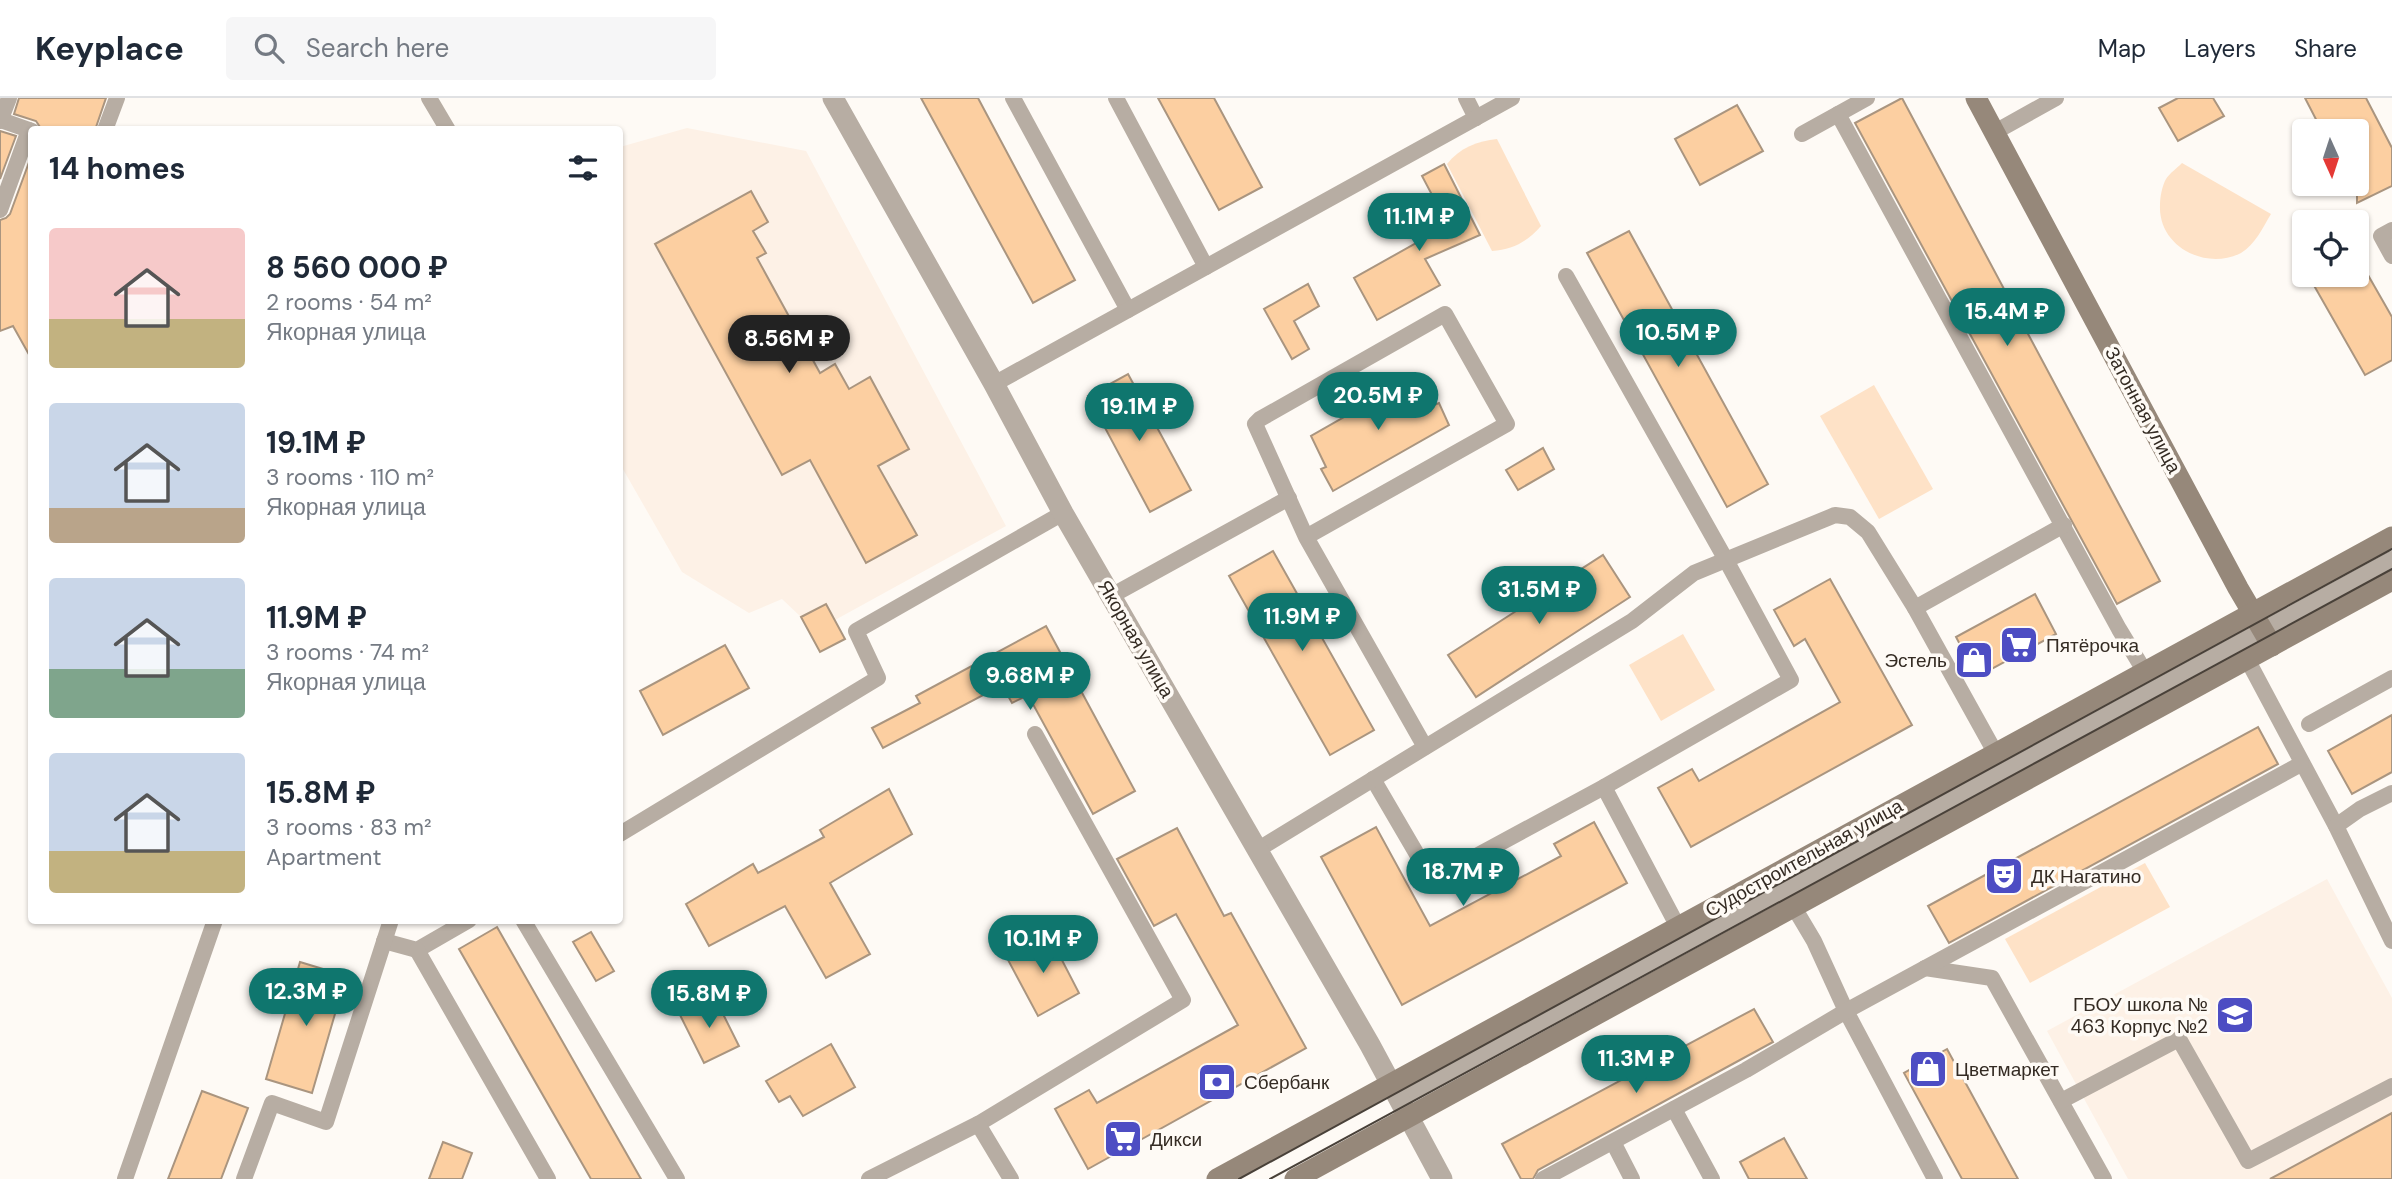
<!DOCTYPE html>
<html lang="en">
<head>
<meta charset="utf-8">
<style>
  :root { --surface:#fff; --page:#f6f6f7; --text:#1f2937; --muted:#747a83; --line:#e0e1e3; --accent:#0f766e }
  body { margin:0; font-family:"DM Sans",sans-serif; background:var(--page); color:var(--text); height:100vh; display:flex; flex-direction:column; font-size:26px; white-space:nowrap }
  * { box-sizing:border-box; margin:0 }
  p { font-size:23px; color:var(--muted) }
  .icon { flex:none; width:38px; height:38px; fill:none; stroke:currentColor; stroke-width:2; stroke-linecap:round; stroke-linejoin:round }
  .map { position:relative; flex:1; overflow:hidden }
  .drawer { position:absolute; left:28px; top:28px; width:595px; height:798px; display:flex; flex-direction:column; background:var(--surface); border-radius:7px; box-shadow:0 2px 5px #0004 }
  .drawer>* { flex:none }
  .needle { width:46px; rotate:177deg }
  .fabs { position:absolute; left:2292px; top:21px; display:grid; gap:14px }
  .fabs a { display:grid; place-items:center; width:77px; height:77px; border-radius:7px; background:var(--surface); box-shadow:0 2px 5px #0004; font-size:35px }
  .price { position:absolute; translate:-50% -60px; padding:0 16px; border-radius:24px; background:var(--accent); color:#fff; font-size:23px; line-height:46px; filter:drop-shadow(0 2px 4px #0008) }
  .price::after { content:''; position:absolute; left:50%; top:42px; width:21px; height:16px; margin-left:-10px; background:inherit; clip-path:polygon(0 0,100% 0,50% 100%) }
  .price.selected { background:#222; color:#fff }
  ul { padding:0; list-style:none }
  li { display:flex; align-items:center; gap:21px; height:175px; padding:0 21px }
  li span { display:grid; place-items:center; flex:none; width:196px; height:140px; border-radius:7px; color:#555 }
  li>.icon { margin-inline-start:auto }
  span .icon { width:84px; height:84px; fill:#fffc; stroke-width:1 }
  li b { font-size:30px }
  h2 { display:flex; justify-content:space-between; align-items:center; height:84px; padding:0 21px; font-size:30px }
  header { display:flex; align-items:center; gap:42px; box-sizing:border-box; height:98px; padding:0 35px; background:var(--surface); border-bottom:2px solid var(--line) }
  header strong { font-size:33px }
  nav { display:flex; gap:38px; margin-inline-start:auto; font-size:24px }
  .search { width:490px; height:63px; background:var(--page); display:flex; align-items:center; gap:18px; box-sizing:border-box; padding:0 24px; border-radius:7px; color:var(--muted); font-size:26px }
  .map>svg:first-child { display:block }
</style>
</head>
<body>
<header>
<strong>Keyplace</strong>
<div class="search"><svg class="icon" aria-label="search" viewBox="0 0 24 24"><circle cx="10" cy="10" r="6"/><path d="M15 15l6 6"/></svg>Search here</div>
<nav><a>Map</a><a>Layers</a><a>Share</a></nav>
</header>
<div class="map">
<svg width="2392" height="1081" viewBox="0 0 2392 1081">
  <rect width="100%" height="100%" fill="#fefaf5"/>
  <!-- built -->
  <g fill="#fdf1e6">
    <path d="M687,30L806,53L1006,428L835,522L826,506L801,519L782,501L749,515L682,474L620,366V49Z"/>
    <path d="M2327,781L2392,900V1081H2128L2047,933Z"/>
  </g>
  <!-- green -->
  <g fill="#fee2c7">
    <path d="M1497,41L1541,128C1527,144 1513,151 1492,153L1447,66C1459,50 1478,43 1497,41Z"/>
    <path d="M2182,65L2271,116C2263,129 2255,147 2241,155C2205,173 2158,148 2160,107C2160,99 2162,88 2166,81C2170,75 2177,70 2182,65Z"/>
    <path d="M1874,287L1933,391L1879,421L1820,318Z"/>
    <path d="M1683,536L1715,592L1661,623L1629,567Z"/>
    <path d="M2145,765L2170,809L2030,885L2005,841Z"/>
  </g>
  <!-- building -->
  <g fill="#fccfa1" stroke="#aa957f" stroke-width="2">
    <path d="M19,0H106L95,32H42L36,23L14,16Z"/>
    <path d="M921,0H978L1075,182L1033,205Z"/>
    <path d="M1158,0H1214L1262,89L1219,112Z"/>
    <path d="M1902,0L2160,483L2117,506L1855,25Z"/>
    <path d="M2178,0H2213L2224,18L2178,43L2159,10Z"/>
    <path d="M2305,0H2366L2392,50V88L2357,105V33H2322Z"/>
    <path d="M1737,7L1763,53L1700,87L1675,41Z"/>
    <path d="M0,33L16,38L0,81Z"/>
    <path d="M32,56V262L13,228L0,233V122L6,120L10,116Z"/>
    <path d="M1444,66L1480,137L1425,161L1440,187L1377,222L1354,180L1448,127L1422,78Z"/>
    <path d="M751,93L768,124L753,133L766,155L757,160L820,275L835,266L849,291L870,279L909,351L878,368L917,437L866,465L810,362L782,377L655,146Z"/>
    <path d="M1629,133L1768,386L1727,409L1587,155Z"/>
    <path d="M2308,177H2368L2392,219V262L2365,277Z"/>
    <path d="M1308,186L1319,208L1294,223L1309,251L1292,261L1264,211Z"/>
    <path d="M1128,276L1191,392L1150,414L1088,298Z"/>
    <path d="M1418,277L1434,307L1439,305L1449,327L1333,393L1321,371L1326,369L1311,338Z"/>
    <path d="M1543,350L1554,371L1518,392L1506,372Z"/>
    <path d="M1273,453L1374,632L1330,657L1229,478Z"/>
    <path d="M1603,457L1630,499L1476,599L1448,557Z"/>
    <path d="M1830,481L1912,627L1691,749L1658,690L1692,671L1699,683L1840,604L1805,541L1794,548L1774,512Z"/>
    <path d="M2035,496L2056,536L1977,579L1956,539Z"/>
    <path d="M826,506L845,541L820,554L801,519Z"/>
    <path d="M1046,528L1135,693L1093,716L1028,597L1012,605L1002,587L883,650L872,630L920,605L916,598Z"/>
    <path d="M725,547L749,590L663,637L640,593Z"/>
    <path d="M2392,617V674L2352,696L2328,653Z"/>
    <path d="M2258,629L2278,666L1949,845L1928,808Z"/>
    <path d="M889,691L912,736L830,785L870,856L826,880L785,808L709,848L686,806L753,766L758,775L824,739L820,732Z"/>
    <path d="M1594,724L1627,785L1402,907L1321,759L1376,729L1430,828L1561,758L1554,746Z"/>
    <path d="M1177,730L1224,818L1231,815L1306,950L1088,1071L1055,1011L1089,992L1097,1005L1238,927L1176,816L1154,828L1117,761Z"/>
    <path d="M497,829L641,1081H591L459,851Z"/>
    <path d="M591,834L614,873L596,883L573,844Z"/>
    <path d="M1049,837L1079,895L1038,918L1007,860Z"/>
    <path d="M300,864L346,878L312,995L266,981Z"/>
    <path d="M715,900L739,948L704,965L680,917Z"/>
    <path d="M1754,911L1773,944L1538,1072L1533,1081H1521L1502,1046Z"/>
    <path d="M831,946L855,989L803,1018L790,998L779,1004L766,983Z"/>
    <path d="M1947,951L2018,1081H1962L1904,975Z"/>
    <path d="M202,993L248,1010L221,1081H168Z"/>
    <path d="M2392,1015V1081H2270Z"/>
    <path d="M1784,1040L1807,1081H1749L1740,1064Z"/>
    <path d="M443,1044L472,1055L462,1081H429Z"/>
  </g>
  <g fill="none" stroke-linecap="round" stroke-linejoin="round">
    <!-- lane -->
    <g stroke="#b7ada3" stroke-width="16">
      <path d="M429,0L448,32"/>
      <path d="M1013,0L1128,212"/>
      <path d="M1116,0L1206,169"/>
      <path d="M1466,0L1476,20"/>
      <path d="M1838,16L2119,531L2145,574"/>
      <path d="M1,22L32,33"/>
      <path d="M0,23L9,0"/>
      <path d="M105,32L117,0"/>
      <path d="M1995,34L2056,0"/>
      <path d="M1802,36L1867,0"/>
      <path d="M0,112L29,32"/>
      <path d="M2392,132L2381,138L2392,158"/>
      <path d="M994,286L1512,0"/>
      <path d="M1306,439L1507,326L1445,216L1260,321L1255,326L1306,439L1425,649"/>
      <path d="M1111,498L1289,400"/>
      <path d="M1915,510L2064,427"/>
      <path d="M2247,561L2336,728L2392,843"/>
      <path d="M2309,626L2392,580"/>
      <path d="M1373,681L1432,782L1604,689L1791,582L1726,462L1566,178"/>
      <path d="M1604,689L1678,829"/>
      <path d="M2336,728L2360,711L2392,695"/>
      <path d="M620,736L878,580L856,533L1063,415"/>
      <path d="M1257,752L1632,523L1694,475L1835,417L1850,419L1868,434L1915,510L1996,656"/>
      <path d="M1789,801L1814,843L1846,913L1935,1081"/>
      <path d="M523,822L677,1081"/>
      <path d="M384,843L417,852L469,822"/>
      <path d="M417,852L548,1081"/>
      <path d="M1925,870L1992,880L2104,1081"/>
      <path d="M1400,1002L2392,461"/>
      <path d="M2061,1003L2179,941L2248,1063L2392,988"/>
      <path d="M1674,1011L1712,1081"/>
      <path d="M978,1026L1183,902L1035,636"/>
      <path d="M1613,1044L1632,1081"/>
      <path d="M125,1081L215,822"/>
      <path d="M244,1081L272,1005L326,1024L391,822"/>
      <path d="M869,1081L978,1026L1011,1081"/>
      <path d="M1543,1081L1746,972L1846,913L2301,666"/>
    </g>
    <!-- street -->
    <path stroke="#b7ada3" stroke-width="21" d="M833,0L994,286L1063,415L1370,947L1442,1081"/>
    <!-- secondary -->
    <g stroke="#96887a" stroke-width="21">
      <path d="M1976,0L2238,490L2272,548"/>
      <path d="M1217,1081L2392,439"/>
      <path d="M1295,1081L2392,482"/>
    </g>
    <!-- tram -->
    <g stroke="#494139" stroke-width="2">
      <path d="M1239,1081L2392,451"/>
      <path d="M1270,1081L2392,471"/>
    </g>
  </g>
  <!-- icons -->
  <defs>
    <symbol id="supermarket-square" viewBox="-11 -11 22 22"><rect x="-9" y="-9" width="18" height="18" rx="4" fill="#4d4dc3" stroke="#fefaf5"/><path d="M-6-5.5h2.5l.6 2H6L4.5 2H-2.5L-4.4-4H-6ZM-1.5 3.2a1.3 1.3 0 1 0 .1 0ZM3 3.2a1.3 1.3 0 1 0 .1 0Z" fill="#fff"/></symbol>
    <symbol id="shop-square" viewBox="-11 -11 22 22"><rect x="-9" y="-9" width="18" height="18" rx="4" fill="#4d4dc3" stroke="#fefaf5"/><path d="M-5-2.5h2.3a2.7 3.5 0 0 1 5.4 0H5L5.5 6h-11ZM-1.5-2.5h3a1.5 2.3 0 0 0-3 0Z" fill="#fff"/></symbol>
    <symbol id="theatre-square" viewBox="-11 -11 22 22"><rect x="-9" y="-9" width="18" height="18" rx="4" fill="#4d4dc3" stroke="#fefaf5"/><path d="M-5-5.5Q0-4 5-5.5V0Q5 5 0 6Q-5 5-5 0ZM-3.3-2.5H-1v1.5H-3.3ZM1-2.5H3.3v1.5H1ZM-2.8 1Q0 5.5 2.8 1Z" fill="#fff"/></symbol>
    <symbol id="school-square" viewBox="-11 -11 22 22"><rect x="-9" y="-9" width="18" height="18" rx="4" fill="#4d4dc3" stroke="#fefaf5"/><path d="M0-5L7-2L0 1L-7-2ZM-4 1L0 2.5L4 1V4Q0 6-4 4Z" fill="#fff"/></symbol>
    <symbol id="bank-square" viewBox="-11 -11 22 22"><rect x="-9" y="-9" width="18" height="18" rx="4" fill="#4d4dc3" stroke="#fefaf5"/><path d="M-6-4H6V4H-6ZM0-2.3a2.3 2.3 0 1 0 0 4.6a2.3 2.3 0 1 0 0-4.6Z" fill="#fff"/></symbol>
  </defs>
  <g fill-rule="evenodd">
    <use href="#supermarket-square" x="1997" y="525" width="44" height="44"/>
    <use href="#shop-square" x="1952" y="540" width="44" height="44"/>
    <use href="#theatre-square" x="1982" y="756" width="44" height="44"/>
    <use href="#school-square" x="2213" y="895" width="44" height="44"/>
    <use href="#shop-square" x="1906" y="949" width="44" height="44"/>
    <use href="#bank-square" x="1195" y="962" width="44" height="44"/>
    <use href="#supermarket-square" x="1101" y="1019" width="44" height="44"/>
  </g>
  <g text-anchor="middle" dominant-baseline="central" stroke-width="7" stroke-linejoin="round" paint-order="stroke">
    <!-- street labels -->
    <g font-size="19" fill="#342b23" stroke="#fefaf5">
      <text transform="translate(2143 312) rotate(62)">Затонная улица</text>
      <text transform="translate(1136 541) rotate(60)">Якорная улица</text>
      <text transform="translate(1804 760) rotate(-29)">Судостроительная улица</text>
    </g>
    <!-- poi labels -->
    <g font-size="19" fill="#342b23" stroke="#fefaf5" text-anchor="start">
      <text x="2046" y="547">Пятёрочка</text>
      <text x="1947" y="562" text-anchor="end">Эстель</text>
      <text x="2031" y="778">ДК Нагатино</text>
      <text x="2208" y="906" text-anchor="end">ГБОУ школа №<tspan x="2208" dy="22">463 Корпус №2</tspan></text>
      <text x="1955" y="971">Цветмаркет</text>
      <text x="1244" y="984">Сбербанк</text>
      <text x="1150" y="1041">Дикси</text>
    </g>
  </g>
</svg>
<div class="fabs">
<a><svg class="needle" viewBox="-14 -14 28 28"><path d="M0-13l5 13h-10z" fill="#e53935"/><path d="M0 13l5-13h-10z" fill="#747a83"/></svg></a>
<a><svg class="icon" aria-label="locate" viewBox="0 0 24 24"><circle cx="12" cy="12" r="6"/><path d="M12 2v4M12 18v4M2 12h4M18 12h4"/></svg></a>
</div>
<b class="price" style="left:1419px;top:155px">11.1M ₽</b>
<b class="price" style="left:2007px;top:250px">15.4M ₽</b>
<b class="price" style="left:1678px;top:271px">10.5M ₽</b>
<b class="price selected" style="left:789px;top:277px">8.56M ₽</b>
<b class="price" style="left:1378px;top:334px">20.5M ₽</b>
<b class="price" style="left:1139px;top:345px">19.1M ₽</b>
<b class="price" style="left:1539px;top:528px">31.5M ₽</b>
<b class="price" style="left:1302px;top:555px">11.9M ₽</b>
<b class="price" style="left:1030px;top:614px">9.68M ₽</b>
<b class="price" style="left:1463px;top:810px">18.7M ₽</b>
<b class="price" style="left:1043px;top:877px">10.1M ₽</b>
<b class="price" style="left:306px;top:930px">12.3M ₽</b>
<b class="price" style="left:709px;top:932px">15.8M ₽</b>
<b class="price" style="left:1636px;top:997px">11.3M ₽</b>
<section class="drawer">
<h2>14 homes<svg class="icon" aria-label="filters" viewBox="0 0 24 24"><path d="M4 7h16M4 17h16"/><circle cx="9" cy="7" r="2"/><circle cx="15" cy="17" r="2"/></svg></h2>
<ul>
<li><span style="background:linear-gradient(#f6c9c9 65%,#c2b280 0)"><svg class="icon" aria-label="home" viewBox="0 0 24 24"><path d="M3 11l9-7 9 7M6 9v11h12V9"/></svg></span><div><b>8 560 000 ₽</b><p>2 rooms · 54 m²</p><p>Якорная улица</p></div></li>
<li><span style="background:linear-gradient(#c9d6e8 75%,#b9a48a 0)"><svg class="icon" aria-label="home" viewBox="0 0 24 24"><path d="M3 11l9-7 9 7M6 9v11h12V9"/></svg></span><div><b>19.1M ₽</b><p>3 rooms · 110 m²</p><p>Якорная улица</p></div></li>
<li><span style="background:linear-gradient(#c9d6e8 65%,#7fa58c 0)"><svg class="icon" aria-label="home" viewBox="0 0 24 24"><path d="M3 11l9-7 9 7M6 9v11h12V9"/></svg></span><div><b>11.9M ₽</b><p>3 rooms · 74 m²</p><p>Якорная улица</p></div></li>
<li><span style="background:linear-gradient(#c9d6e8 70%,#c2b280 0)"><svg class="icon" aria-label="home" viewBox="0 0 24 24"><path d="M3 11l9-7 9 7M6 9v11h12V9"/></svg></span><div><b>15.8M ₽</b><p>3 rooms · 83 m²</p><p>Apartment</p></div></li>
</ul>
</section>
</div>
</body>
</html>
